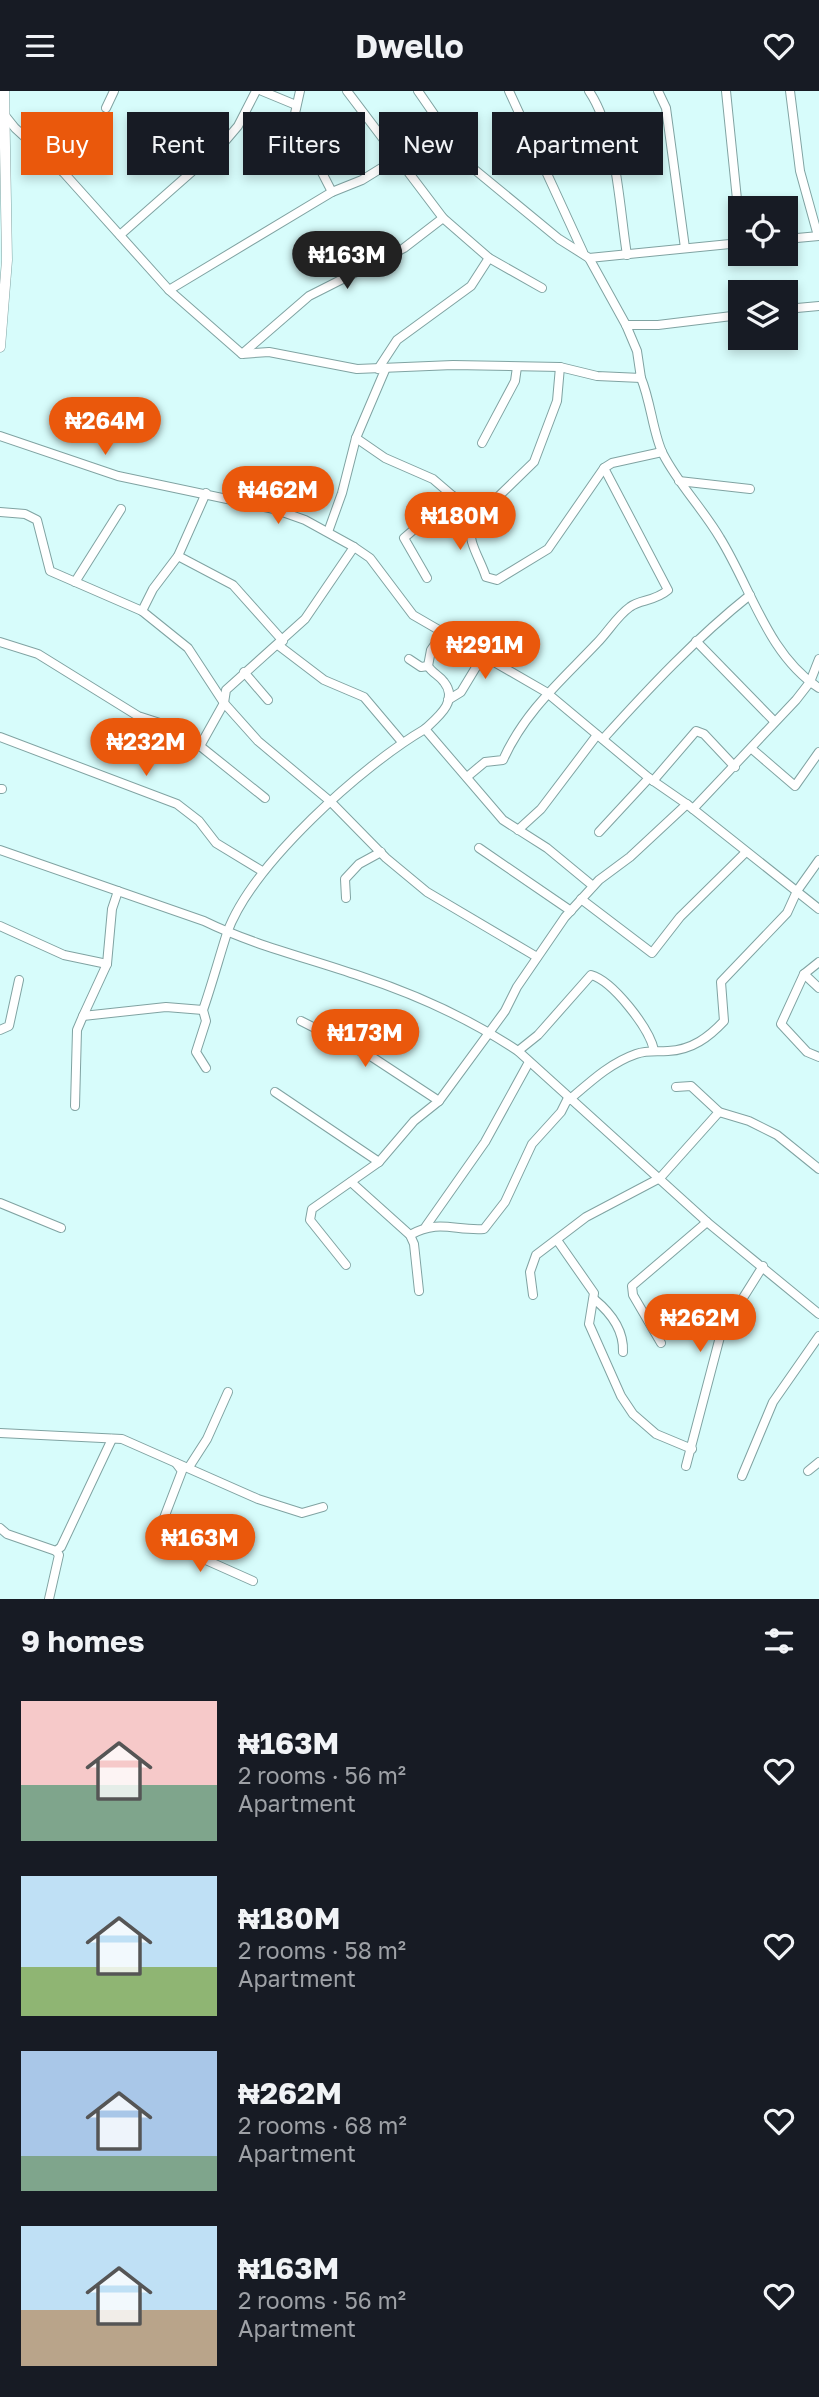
<!DOCTYPE html>
<html lang="en">
<head>
<meta charset="utf-8">
<style>
  :root { --surface:#171b24; --page:#242831; --text:#f1f3f6; --muted:#9ea1a6; --accent:#ea580c }
  body { margin:0; font-family:"Golos Text",sans-serif; background:var(--page); color:var(--text); height:100vh; display:flex; flex-direction:column; font-size:26px; white-space:nowrap }
  * { box-sizing:border-box; margin:0 }
  p { font-size:23px; color:var(--muted) }
  .icon { flex:none; width:38px; height:38px; fill:none; stroke:currentColor; stroke-width:2; stroke-linecap:round; stroke-linejoin:round }
  .map { position:relative; height:1508px; overflow:hidden }
  .panel { display:flex; flex-direction:column; background:var(--surface); flex:1 }
  .panel>* { flex:none }
  .banner { position:absolute; left:21px; top:21px; width:777px; height:63px; display:flex; gap:14px }
  .controls { position:absolute; left:728px; top:105px; display:grid; gap:14px }
  .controls a { display:grid; place-items:center; width:70px; height:70px; border-radius:0px; background:var(--surface); box-shadow:0 4px 10px #0003; font-size:35px }
  .price { position:absolute; translate:-50% -60px; padding:0 16px; border-radius:24px; background:var(--accent); color:#fff; font-size:23px; line-height:46px; filter:drop-shadow(0 2px 4px #0008) }
  .price::after { content:''; position:absolute; left:50%; top:42px; width:21px; height:16px; margin-left:-10px; background:inherit; clip-path:polygon(0 0,100% 0,50% 100%) }
  .price.selected { background:#222; color:#fff }
  ul { padding:0; list-style:none }
  li { display:flex; align-items:center; gap:21px; height:175px; padding:0 21px }
  li span { display:grid; place-items:center; flex:none; width:196px; height:140px; border-radius:0px; color:#555 }
  li>.icon { margin-inline-start:auto }
  span .icon { width:84px; height:84px; fill:#fffc; stroke-width:1 }
  li b { font-size:30px }
  h2 { display:flex; justify-content:space-between; align-items:center; height:84px; padding:0 21px; font-size:30px }
  .pill { padding:0 24px; border-radius:0px; background:var(--surface); box-shadow:0 4px 10px #0003; font-size:24px; line-height:63px }
  .pill.selected { background:var(--accent); color:#fff }
  header { display:flex; justify-content:space-between; align-items:center; height:91px; padding:0 21px; background:var(--surface); font-size:32px; font-weight:700 }
  .map>svg:first-child { display:block }
</style>
</head>
<body>
<header><svg class="icon" aria-label="menu" viewBox="0 0 24 24"><path d="M4 6h16M4 12h16M4 18h16"/></svg>Dwello<svg class="icon" aria-label="heart" viewBox="0 0 24 24"><path d="M12 20l-8-8c-3-5 5-10 8-4 3-6 11-1 8 4z"/></svg></header>
<div class="map">
<svg width="819" height="1508" viewBox="0 0 819 1508">
  <rect width="100%" height="100%" fill="#d7fcfb"/>
  <g fill="none" stroke-linecap="round" stroke-linejoin="round">
    <defs>
      <g id="minor">
        <path d="M262,0L296,14"/>
        <path d="M300,0L294,27L332,101"/>
        <path d="M347,0L443,127L489,167L542,197"/>
        <path d="M509,0L583,161"/>
        <path d="M589,0C617,42 619,114 627,164"/>
        <path d="M658,0L666,17L685,157"/>
        <path d="M726,0L740,138"/>
        <path d="M790,0L800,80L818,145"/>
        <path d="M106,17L114,0"/>
        <path d="M3,22L15,37L64,82L169,199L242,263L269,261L357,278L453,274L560,276L597,285L641,287L637,260L626,234L589,167L559,148L469,74L418,0"/>
        <path d="M120,144L221,55L238,35L256,0"/>
        <path d="M786,148L819,145"/>
        <path d="M589,167L740,152"/>
        <path d="M169,199L332,101L362,89L396,68"/>
        <path d="M786,218L819,215"/>
        <path d="M626,234H658L740,224"/>
        <path d="M242,263L309,205L404,157L443,127"/>
        <path d="M560,276L557,310L534,371L471,432C467,451 480,467 486,486L497,489L548,458L604,377L612,372L662,361"/>
        <path d="M378,278L397,249L471,195L489,167"/>
        <path d="M641,287C651,311 653,343 663,363C679,394 703,418 720,447C751,497 768,564 819,597"/>
        <path d="M0,345L118,385L274,418L305,429L354,456L370,467L413,524L546,601L649,687L688,714L819,818"/>
        <path d="M356,347L385,367L433,388L475,424"/>
        <path d="M482,352L515,290L517,276"/>
        <path d="M679,390L750,398"/>
        <path d="M0,421L25,423L37,429L50,480L142,520L188,557L224,612L258,650L331,711L386,767L427,801L537,866"/>
        <path d="M328,441L342,402L356,347L385,279"/>
        <path d="M178,465L233,494L283,550"/>
        <path d="M427,487L404,447L453,405"/>
        <path d="M75,491L121,418"/>
        <path d="M142,520L153,498L178,465L206,402"/>
        <path d="M696,550L774,630"/>
        <path d="M0,551L38,563L138,625L166,634L200,655L265,707"/>
        <path d="M278,554L324,589L364,606L402,651"/>
        <path d="M409,568L421,576L428,575"/>
        <path d="M244,581L268,609"/>
        <path d="M448,609L461,601L484,563"/>
        <path d="M425,638C438,626 459,610 444,591C439,584 432,582 428,575L431,559L442,543"/>
        <path d="M0,646L177,713L199,730L216,752L262,780"/>
        <path d="M603,648C650,596 695,548 750,504"/>
        <path d="M200,655L224,612L226,599L305,528L354,456"/>
        <path d="M752,658L795,695L819,661"/>
        <path d="M467,686L485,671L503,669C525,620 561,590 597,552C608,541 617,525 630,516C640,508 654,511 668,499L604,377"/>
        <path d="M653,690L696,640L704,643L735,676"/>
        <path d="M0,698H2"/>
        <path d="M693,718L796,609L810,591L819,568"/>
        <path d="M518,739L541,718L597,644"/>
        <path d="M599,741L649,687"/>
        <path d="M479,757L571,820"/>
        <path d="M0,759L204,830C253,854 308,867 360,885C415,903 470,928 518,960L707,1131L819,1223"/>
        <path d="M118,800L112,818L107,873L83,925L166,916L203,919"/>
        <path d="M346,807L345,788L359,773L381,761"/>
        <path d="M581,808L652,862L680,826L746,761"/>
        <path d="M0,835L64,864L107,873"/>
        <path d="M819,871L804,883L781,933L807,961L819,966"/>
        <path d="M804,883L819,897"/>
        <path d="M301,930L372,966L439,1010"/>
        <path d="M0,939L9,935L19,889"/>
        <path d="M518,960L538,944L591,884C613,890 649,937 654,959"/>
        <path d="M206,977L196,961L206,930L203,919C212,893 219,867 227,842C252,773 363,674 425,638L503,729L547,757L593,795"/>
        <path d="M676,996L691,995L719,1021L749,1030L777,1044L819,1078"/>
        <path d="M275,1001L379,1071"/>
        <path d="M569,1009C590,991 610,972 636,963C648,959 657,961 668,960C692,959 709,946 724,930L721,891L787,822L797,800L819,769"/>
        <path d="M75,1015L77,939L83,925"/>
        <path d="M351,1091L410,1144L414,1153L419,1200"/>
        <path d="M0,1112L61,1137"/>
        <path d="M426,1135L485,1051L529,971"/>
        <path d="M410,1144C439,1128 454,1140 484,1138L505,1111L532,1053L561,1021L568,1007"/>
        <path d="M557,1149L594,1202L589,1233L621,1305L633,1323L656,1343L692,1358"/>
        <path d="M346,1174L310,1129L312,1118L379,1071L414,1030L439,1010L505,920L517,896L565,826L599,789L630,766L687,713"/>
        <path d="M533,1204L530,1181L536,1164L586,1126L660,1087L719,1021"/>
        <path d="M594,1208C610,1221 624,1239 623,1261"/>
        <path d="M661,1252L633,1204L632,1195L707,1131"/>
        <path d="M0,1342L122,1348L258,1408L302,1422L323,1416"/>
        <path d="M176,1372L182,1380L159,1440L161,1449L253,1490"/>
        <path d="M686,1375L721,1242L763,1175"/>
        <path d="M189,1376L207,1348L228,1301"/>
        <path d="M808,1380L819,1371"/>
        <path d="M742,1385L773,1311L819,1245"/>
        <path d="M0,1437L7,1443L56,1460"/>
        <path d="M49,1508L59,1464L56,1460L61,1456L112,1348"/>
      </g>
      <path id="major" d="M0,256L7,169L4,0"/>
    </defs>
    <!-- minor casing -->
    <use href="#minor" stroke="#80a3a2" stroke-width="10"/>
    <!-- major casing -->
    <use href="#major" stroke="#80a3a2" stroke-width="11"/>
    <!-- minor -->
    <use href="#minor" stroke="#fff" stroke-width="8"/>
    <!-- major -->
    <use href="#major" stroke="#fff" stroke-width="10"/>
  </g>
</svg>
<div class="controls">
<a><svg class="icon" aria-label="locate" viewBox="0 0 24 24"><circle cx="12" cy="12" r="6"/><path d="M12 2v4M12 18v4M2 12h4M18 12h4"/></svg></a>
<a><svg class="icon" aria-label="layers" viewBox="0 0 24 24"><path d="M12 4l9 5-9 5-9-5zM3 14l9 5 9-5"/></svg></a>
</div>
<b class="price selected" style="left:347px;top:200px">₦163M</b>
<b class="price" style="left:105px;top:366px">₦264M</b>
<b class="price" style="left:278px;top:435px">₦462M</b>
<b class="price" style="left:460px;top:461px">₦180M</b>
<b class="price" style="left:485px;top:590px">₦291M</b>
<b class="price" style="left:146px;top:687px">₦232M</b>
<b class="price" style="left:365px;top:978px">₦173M</b>
<b class="price" style="left:700px;top:1263px">₦262M</b>
<b class="price" style="left:200px;top:1483px">₦163M</b>
<div class="banner">
<a class="pill selected">Buy</a>
<a class="pill">Rent</a>
<a class="pill">Filters</a>
<a class="pill">New</a>
<a class="pill">Apartment</a>
</div>
</div>
<section class="panel">
<h2>9 homes<svg class="icon" aria-label="filters" viewBox="0 0 24 24"><path d="M4 7h16M4 17h16"/><circle cx="9" cy="7" r="2"/><circle cx="15" cy="17" r="2"/></svg></h2>
<ul>
<li><span style="background:linear-gradient(#f6c9c9 60%,#7fa58c 0)"><svg class="icon" aria-label="home" viewBox="0 0 24 24"><path d="M3 11l9-7 9 7M6 9v11h12V9"/></svg></span><div><b>₦163M</b><p>2 rooms · 56 m²</p><p>Apartment</p></div><svg class="icon" aria-label="heart" viewBox="0 0 24 24"><path d="M12 20l-8-8c-3-5 5-10 8-4 3-6 11-1 8 4z"/></svg></li>
<li><span style="background:linear-gradient(#bfe0f5 65%,#8fb573 0)"><svg class="icon" aria-label="home" viewBox="0 0 24 24"><path d="M3 11l9-7 9 7M6 9v11h12V9"/></svg></span><div><b>₦180M</b><p>2 rooms · 58 m²</p><p>Apartment</p></div><svg class="icon" aria-label="heart" viewBox="0 0 24 24"><path d="M12 20l-8-8c-3-5 5-10 8-4 3-6 11-1 8 4z"/></svg></li>
<li><span style="background:linear-gradient(#a9c7e8 75%,#7fa58c 0)"><svg class="icon" aria-label="home" viewBox="0 0 24 24"><path d="M3 11l9-7 9 7M6 9v11h12V9"/></svg></span><div><b>₦262M</b><p>2 rooms · 68 m²</p><p>Apartment</p></div><svg class="icon" aria-label="heart" viewBox="0 0 24 24"><path d="M12 20l-8-8c-3-5 5-10 8-4 3-6 11-1 8 4z"/></svg></li>
<li><span style="background:linear-gradient(#bfe0f5 60%,#b9a48a 0)"><svg class="icon" aria-label="home" viewBox="0 0 24 24"><path d="M3 11l9-7 9 7M6 9v11h12V9"/></svg></span><div><b>₦163M</b><p>2 rooms · 56 m²</p><p>Apartment</p></div><svg class="icon" aria-label="heart" viewBox="0 0 24 24"><path d="M12 20l-8-8c-3-5 5-10 8-4 3-6 11-1 8 4z"/></svg></li>
</ul>
</section>
</body>
</html>
